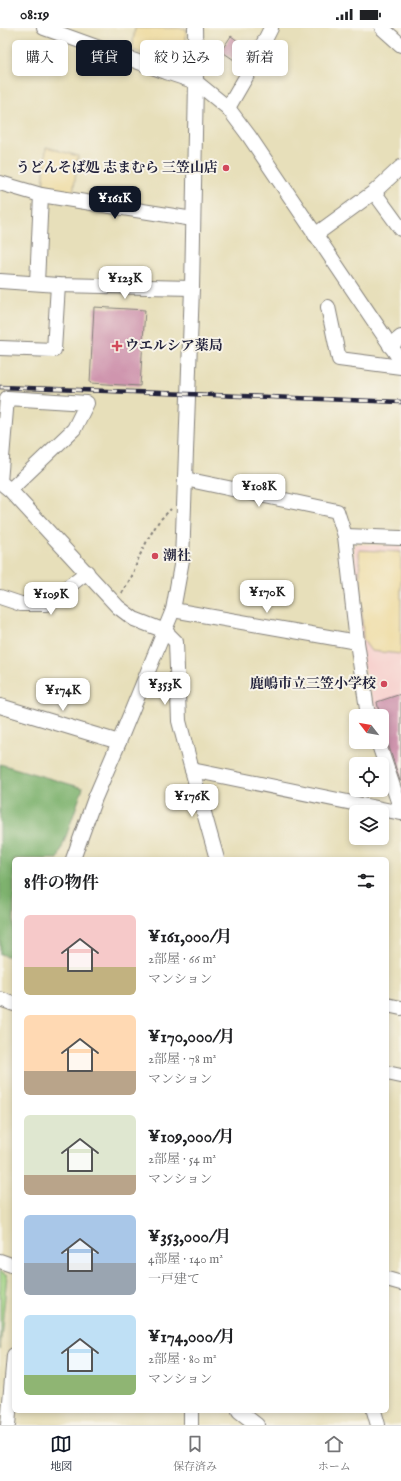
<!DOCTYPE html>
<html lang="ja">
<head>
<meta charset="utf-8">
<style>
  :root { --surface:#fff; --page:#f6f6f6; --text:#202124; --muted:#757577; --line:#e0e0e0; --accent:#111827 }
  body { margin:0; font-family:"IM FELL English","Noto Serif JP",serif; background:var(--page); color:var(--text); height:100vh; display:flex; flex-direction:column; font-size:15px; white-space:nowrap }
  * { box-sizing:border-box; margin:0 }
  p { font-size:13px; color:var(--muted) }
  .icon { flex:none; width:22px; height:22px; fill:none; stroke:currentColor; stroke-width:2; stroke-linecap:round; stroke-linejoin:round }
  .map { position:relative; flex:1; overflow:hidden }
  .panel { position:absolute; left:12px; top:829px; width:377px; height:556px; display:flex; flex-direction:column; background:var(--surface); border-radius:6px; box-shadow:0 2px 6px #0003 }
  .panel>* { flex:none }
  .hud { position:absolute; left:12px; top:12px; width:377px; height:36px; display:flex; gap:8px }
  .needle { width:26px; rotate:301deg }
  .buttons { position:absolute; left:349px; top:681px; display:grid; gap:8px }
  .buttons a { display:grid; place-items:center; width:40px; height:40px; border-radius:6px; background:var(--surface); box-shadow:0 2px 6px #0003; font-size:20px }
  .price { position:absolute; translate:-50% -34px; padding:0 9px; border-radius:8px; background:#fff; color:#222; font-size:13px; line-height:26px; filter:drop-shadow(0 1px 2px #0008) }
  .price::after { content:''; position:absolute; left:50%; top:24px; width:12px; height:9px; margin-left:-6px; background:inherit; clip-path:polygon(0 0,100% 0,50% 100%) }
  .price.on { background:var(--accent); color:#fff }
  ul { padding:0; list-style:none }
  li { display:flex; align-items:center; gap:12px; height:100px; padding:0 12px }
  li span { display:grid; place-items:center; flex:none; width:112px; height:80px; border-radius:6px; color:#555 }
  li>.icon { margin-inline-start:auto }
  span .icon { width:48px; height:48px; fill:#fffc; stroke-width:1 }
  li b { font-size:17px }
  h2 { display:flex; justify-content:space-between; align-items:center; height:48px; padding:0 12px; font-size:17px }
  .pill { padding:0 14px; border-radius:6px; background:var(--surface); box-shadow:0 2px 6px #0003; font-size:14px; line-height:36px }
  .pill.on { background:var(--accent); color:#fff }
  .status { display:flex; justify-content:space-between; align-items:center; height:28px; padding:0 20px; background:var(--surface); direction:ltr }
  .status svg { height:11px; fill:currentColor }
  .tabs { display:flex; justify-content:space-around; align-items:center; height:56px; border-top:1px solid var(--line); background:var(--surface); font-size:11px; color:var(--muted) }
  .tabs a { display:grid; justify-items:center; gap:2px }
  .tabs .on { color:var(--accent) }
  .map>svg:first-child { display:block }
</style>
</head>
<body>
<div class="status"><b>08:19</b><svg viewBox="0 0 49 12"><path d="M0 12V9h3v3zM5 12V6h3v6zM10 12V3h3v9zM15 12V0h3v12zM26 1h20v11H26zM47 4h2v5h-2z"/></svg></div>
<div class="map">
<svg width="401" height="1397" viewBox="0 0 401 1397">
  <rect width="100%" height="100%" fill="#f7f3e8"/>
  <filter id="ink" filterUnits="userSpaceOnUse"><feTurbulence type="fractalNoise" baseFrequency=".025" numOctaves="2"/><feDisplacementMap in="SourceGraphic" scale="8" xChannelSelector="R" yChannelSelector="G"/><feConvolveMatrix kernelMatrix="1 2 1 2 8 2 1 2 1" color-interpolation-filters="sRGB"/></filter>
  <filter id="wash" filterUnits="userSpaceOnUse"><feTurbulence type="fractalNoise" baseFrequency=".012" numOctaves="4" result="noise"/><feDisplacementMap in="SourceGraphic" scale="16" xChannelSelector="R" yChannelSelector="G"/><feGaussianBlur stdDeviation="0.9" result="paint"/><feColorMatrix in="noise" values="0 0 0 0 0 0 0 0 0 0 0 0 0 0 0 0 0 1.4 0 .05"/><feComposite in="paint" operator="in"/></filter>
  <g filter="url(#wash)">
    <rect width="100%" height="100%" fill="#e7dfba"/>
    <!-- built -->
    <path fill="#f7d0cd" d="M354,516L401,518V744L397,746L382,704V688H377L357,614Z"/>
    <!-- green -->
    <path fill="#9dd080" stroke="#60795e" d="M0,1243L7,1248L0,1321Z"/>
    <!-- forest -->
    <path fill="#7eb26e" stroke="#506a54" d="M0,736L83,760L58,831H14V930L0,926Z"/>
    <!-- sand -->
    <g fill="#eeda9e" stroke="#887e6c">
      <path d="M135,0H186V25L173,35L166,34L132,22Z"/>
      <path d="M46,119L78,128L73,167L43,162Z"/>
      <path d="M359,522L401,524V626L371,623L363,612Z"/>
    </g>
    <g id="blocks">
      <!-- building -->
      <g fill="#cf95ae">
        <path d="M231,8L251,22L243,38L221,23Z"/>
        <path d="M94,279L145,282L140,358L90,355Z"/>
        <path d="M401,666V753H400L390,722L382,694V688H380L377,674Z"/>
      </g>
    </g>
  </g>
  <g filter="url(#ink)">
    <use href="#blocks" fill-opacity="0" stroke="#84807a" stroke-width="1"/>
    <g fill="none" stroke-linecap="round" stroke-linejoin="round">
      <defs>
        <g id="minor">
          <path d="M44,0L166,44L196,54L228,80L249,108L401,333"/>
          <path d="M382,0L401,17"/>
          <path d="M228,80L250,42L271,0"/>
          <path d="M0,155L41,167L193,191"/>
          <path d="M374,164L401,201"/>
          <path d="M315,207L374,164L401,139"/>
          <path d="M0,253L58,257L192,260"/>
          <path d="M37,255L41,167"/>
          <path d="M328,279L339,331L401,339"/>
          <path d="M390,318L401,309"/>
          <path d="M0,320L54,322L58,257"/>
          <path d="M185,451L337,483L345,508L357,614L367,681L369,688"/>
          <path d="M0,454L10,462L118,579L134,591L165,603L176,614L179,693L192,742L217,831"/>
          <path d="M0,454L7,370L87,375L74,401L10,462"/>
          <path d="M345,508L401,510"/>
          <path d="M0,569L21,576H46L87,544"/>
          <path d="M173,582L357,614"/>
          <path d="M0,678L119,714"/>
          <path d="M378,714L401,782"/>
          <path d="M192,742L401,785"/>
          <path d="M73,831L95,770L119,714L173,582L182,532L192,260L196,54L195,0"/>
          <path d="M0,971L14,976"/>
          <path d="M387,977L401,980"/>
          <path d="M387,1045L401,1048"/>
          <path d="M0,1233L14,1238"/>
          <path d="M387,1251L401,1255"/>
          <path d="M239,1383L257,1397"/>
          <path d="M374,1383L378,1397"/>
          <path d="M8,1397L14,1327"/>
          <path d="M191,1397V1383"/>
        </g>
      </defs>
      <!-- minor casing -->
      <use href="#minor" stroke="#84807a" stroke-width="16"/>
      <!-- path -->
      <path stroke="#84807a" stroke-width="2" stroke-dasharray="3 3" stroke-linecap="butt" d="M122,565L132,548L139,529L149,509L159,493L171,481"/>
      <!-- minor -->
      <use href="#minor" stroke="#fff" stroke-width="14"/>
      <defs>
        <path id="rail" d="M0,359L401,374"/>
      </defs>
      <!-- rail casing -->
      <use href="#rail" stroke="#22223b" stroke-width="4.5"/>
      <!-- rail -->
      <use href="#rail" stroke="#f7f3e8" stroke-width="3" stroke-dasharray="9" stroke-linecap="butt"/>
    </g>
  </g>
  <!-- markers -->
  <g fill="#d1495b" stroke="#f7f3e8" stroke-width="1.5">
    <circle cx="226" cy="140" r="4"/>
    <path d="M115 312h4v4h4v4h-4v4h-4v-4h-4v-4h4z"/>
    <circle cx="155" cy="528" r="4"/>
    <circle cx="384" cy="656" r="4"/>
  </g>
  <g text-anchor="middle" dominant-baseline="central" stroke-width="4" stroke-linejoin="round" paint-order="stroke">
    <!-- poi labels -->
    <g font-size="14" font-weight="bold" fill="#22223b" stroke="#f7f3e8" text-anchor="end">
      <text x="218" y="140">うどんそば処 志まむら 三笠山店</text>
      <text x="125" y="318" text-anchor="start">ウエルシア薬局</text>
      <text x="163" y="528" text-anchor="start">潮社</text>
      <text x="376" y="656">鹿嶋市立三笠小学校</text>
    </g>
  </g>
</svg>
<div class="buttons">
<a><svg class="needle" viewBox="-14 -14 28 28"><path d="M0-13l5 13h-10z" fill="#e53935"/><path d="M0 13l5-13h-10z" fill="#757577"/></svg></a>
<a><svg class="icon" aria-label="locate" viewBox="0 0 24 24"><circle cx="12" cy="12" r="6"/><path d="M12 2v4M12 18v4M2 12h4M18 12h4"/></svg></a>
<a><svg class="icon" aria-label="layers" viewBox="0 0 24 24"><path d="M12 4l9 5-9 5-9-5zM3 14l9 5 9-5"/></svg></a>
</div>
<b class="price on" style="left:115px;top:192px">¥161K</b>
<b class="price" style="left:125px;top:272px">¥123K</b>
<b class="price" style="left:259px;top:480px">¥108K</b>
<b class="price" style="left:267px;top:586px">¥170K</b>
<b class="price" style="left:51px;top:588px">¥109K</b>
<b class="price" style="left:165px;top:678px">¥353K</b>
<b class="price" style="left:63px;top:684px">¥174K</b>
<b class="price" style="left:192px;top:790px">¥176K</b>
<div class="hud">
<a class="pill">購入</a>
<a class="pill on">賃貸</a>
<a class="pill">絞り込み</a>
<a class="pill">新着</a>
</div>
<section class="panel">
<h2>8件の物件<svg class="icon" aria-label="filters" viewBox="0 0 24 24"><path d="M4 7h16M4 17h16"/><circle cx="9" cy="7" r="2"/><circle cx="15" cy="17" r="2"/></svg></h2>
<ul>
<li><span style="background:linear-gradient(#f6c9c9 65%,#c2b280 0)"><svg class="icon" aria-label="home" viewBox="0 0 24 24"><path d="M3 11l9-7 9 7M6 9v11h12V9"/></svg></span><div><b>¥161,000/月</b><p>2部屋 · 66 m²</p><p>マンション</p></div></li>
<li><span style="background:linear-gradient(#ffd9b3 70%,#b9a48a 0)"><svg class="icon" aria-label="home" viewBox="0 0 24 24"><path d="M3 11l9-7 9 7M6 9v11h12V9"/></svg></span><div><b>¥170,000/月</b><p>2部屋 · 78 m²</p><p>マンション</p></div></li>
<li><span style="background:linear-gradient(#dfe7d0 75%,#b9a48a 0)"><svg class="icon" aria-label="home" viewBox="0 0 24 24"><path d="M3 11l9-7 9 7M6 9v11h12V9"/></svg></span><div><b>¥109,000/月</b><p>2部屋 · 54 m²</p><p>マンション</p></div></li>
<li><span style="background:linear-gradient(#a9c7e8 60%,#9aa5b1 0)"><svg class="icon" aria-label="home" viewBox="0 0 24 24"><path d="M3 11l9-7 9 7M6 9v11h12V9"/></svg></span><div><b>¥353,000/月</b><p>4部屋 · 140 m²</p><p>一戸建て</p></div></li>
<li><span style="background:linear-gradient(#bfe0f5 75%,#8fb573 0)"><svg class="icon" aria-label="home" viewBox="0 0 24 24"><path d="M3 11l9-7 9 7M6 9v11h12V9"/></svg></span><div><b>¥174,000/月</b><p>2部屋 · 80 m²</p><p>マンション</p></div></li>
</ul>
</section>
</div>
<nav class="tabs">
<a class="on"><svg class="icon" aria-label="map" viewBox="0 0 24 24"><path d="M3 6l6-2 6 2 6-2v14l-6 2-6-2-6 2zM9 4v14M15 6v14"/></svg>地図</a>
<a><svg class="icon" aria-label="saved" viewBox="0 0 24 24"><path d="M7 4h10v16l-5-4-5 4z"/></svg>保存済み</a>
<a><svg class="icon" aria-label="home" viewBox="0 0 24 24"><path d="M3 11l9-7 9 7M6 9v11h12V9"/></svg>ホーム</a>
</nav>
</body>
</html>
